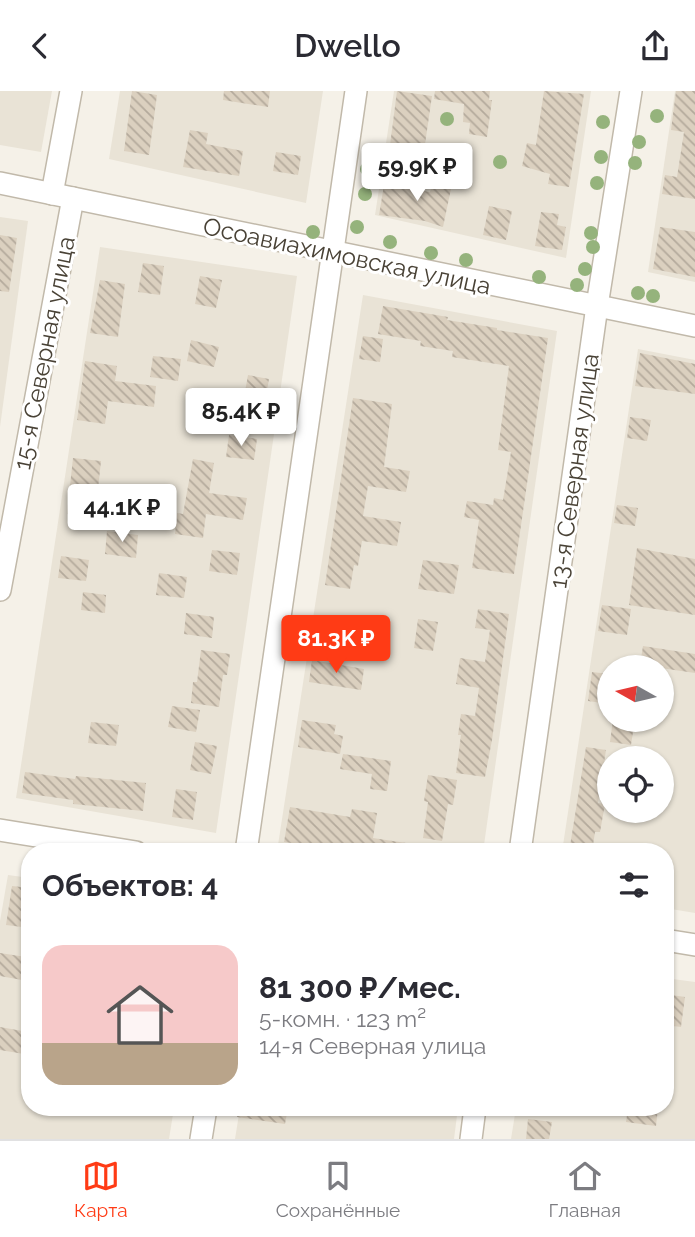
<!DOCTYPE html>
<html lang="ru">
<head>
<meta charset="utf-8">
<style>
  :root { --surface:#fff; --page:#f2f2f3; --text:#2b2b33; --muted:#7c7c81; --line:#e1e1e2; --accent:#ff3b15 }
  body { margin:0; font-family:Raleway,sans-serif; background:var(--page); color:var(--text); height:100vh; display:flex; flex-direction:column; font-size:26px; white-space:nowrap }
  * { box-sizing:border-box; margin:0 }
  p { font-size:23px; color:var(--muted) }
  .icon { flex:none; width:38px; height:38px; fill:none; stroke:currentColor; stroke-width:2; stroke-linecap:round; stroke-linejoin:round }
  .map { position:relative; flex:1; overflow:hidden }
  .panel { position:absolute; left:21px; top:752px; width:653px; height:273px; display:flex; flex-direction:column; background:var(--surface); border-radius:28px; box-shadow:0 2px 5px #0004 }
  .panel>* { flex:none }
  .needle { width:46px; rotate:278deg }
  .tools { position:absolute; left:597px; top:564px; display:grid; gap:14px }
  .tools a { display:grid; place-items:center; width:77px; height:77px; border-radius:50%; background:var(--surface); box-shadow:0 2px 5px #0004; font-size:35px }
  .price { position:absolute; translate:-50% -60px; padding:0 16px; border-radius:7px; background:#fff; color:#222; font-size:23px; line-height:46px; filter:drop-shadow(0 2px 4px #0008) }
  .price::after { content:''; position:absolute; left:50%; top:42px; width:21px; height:16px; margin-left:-10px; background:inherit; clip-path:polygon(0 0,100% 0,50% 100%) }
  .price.current { background:var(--accent); color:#fff }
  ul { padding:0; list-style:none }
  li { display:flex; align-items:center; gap:21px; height:175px; padding:0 21px }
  li span { display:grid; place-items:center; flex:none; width:196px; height:140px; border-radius:21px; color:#555 }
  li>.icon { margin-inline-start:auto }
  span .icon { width:84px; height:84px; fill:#fffc; stroke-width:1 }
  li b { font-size:30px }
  h2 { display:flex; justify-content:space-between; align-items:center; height:84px; padding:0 21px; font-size:30px }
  header { display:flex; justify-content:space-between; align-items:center; height:91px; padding:0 21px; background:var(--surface); font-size:32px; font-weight:600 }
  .dock { display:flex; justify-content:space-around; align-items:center; height:98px; border-top:2px solid var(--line); background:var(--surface); font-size:19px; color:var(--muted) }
  .dock a { display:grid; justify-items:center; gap:4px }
  .dock .current { color:var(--accent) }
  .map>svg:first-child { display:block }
</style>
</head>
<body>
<header><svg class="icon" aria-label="back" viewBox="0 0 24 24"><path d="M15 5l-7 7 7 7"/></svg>Dwello<svg class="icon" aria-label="share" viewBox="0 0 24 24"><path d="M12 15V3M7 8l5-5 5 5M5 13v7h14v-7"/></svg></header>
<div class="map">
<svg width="695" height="1048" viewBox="0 0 695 1048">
  <defs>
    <pattern id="building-back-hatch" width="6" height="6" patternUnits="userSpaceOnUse" patternTransform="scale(1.75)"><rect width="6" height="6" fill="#dbd0bf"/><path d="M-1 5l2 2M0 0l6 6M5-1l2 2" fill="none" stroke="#b4aa9c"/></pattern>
  </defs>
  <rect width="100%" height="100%" fill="#f5f1e8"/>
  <!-- residential -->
  <g fill="#e9e3d6" fill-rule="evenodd">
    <path d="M0,0H52L41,61L0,54Z"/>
    <path d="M120,0H323L306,112L109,68Z"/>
    <path d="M394,0H591L566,167L375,124Z"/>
    <path d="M675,0H695V191L648,181Z"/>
    <path d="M0,126L28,130L0,336Z"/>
    <path d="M100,156L297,185L216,742L16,707Z"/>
    <path d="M363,204L557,240L483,761H321L278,754Z"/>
    <path d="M638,258L695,269V822L665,817V761H562ZM609,576H662V628H609ZM609,667H662V719H609Z"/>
    <path d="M8,784L30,787V1017H174L169,1048H0V830Z"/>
    <path d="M665,887L695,891V1048H511L516,1017H665Z"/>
    <path d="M240,1017H458L454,1048H235Z"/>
  </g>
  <!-- building -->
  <g fill="url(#building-back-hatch)">
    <path d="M132,0L157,4L149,64L124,60Z"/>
    <path d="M224,0H270L268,16L223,9Z"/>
    <path d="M397,0L432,5L423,67L389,62Z"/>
    <path d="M435,0H490L489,9H492L487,46L469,43L470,32L463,31L464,13L434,8Z"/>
    <path d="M544,0L584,3L569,96L548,93L550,83L522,75L527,52L536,54Z"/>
    <path d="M676,0H695V108L662,103L665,84L677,86L684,41L671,39Z"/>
    <path d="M190,39L208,42L206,53L243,60L239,85L183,76Z"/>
    <path d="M276,61L301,65L298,84L273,80Z"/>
    <path d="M433,89L452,93L443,136L425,130L379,124L384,94L430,101Z"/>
    <path d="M489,115L512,120L506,149L483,144Z"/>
    <path d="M541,121L559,123L557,134L566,136L562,159L535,155Z"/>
    <path d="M660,136L695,141V186L653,178Z"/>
    <path d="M0,144L17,147L9,201L0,200Z"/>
    <path d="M143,172L164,175L160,204L138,201Z"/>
    <path d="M200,185L222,189L216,217L195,213Z"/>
    <path d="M100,189L125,193L118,246L90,242Z"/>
    <path d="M383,215L448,226L447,229L497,237V239L548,247L514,483L472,477L479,429L464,426L467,410L493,414L494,407L503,409L511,361L498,359L509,275L452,266L453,260L420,255L421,250L378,243Z"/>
    <path d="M363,245L383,248L380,271L359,268Z"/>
    <path d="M191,249L219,256L214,276L187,270Z"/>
    <path d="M640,262L695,273V303L635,295Z"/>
    <path d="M153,265L181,268L178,290L150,286Z"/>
    <path d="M85,270L117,275L115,290L156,295L154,316L108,310L105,333L77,329Z"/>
    <path d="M248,284L269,288L264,316L243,312Z"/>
    <path d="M353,307L392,313L384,376L410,380L406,401L368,395L363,425L401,431L397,455L362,450L358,475L354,474L350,498L325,494Z"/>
    <path d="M630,326L651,329L647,350L627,347Z"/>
    <path d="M229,344L257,348L254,369L226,366Z"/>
    <path d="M73,367L101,370L95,427L67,423Z"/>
    <path d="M193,368L214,372L209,402L247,407L243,429L206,423L203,447L175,443L177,422L183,423Z"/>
    <path d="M617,414L638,417L635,435L614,432Z"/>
    <path d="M107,440L138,444L136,467L105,463Z"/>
    <path d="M637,457L695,468V524L629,514Z"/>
    <path d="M212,459L240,462L237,484L209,480Z"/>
    <path d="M61,465L89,469L86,490L58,487Z"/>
    <path d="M423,469L459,474L454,503L418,498Z"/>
    <path d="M159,482L187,486L184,507L156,504Z"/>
    <path d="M83,501L106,504L105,522L81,519Z"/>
    <path d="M602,514L631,518L627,544L598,540Z"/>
    <path d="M478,518L509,523L492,649L485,686L456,682L461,644H458L461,623L475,625L479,597L456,593L460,567L485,571L490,539L475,537Z"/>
    <path d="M186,522L214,526L212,547L184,543Z"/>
    <path d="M418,528L438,531L433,560L414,557Z"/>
    <path d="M643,555L695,563V582L640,574Z"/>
    <path d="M201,559L230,563L227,584H223L219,616L191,612L193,591H197Z"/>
    <path d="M312,569L364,578L361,599L309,591Z"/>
    <path d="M592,581L609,583V613L588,610Z"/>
    <path d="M172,615L200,619L196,641L168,636Z"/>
    <path d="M613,628H635L631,654L610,651Z"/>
    <path d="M302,629L336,634L334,643L343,645L340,663L298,656Z"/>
    <path d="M91,631L119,634L116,655L88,652Z"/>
    <path d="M195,651L217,655L211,683L190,679Z"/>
    <path d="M586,656L606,659L598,712L605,713L600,741H595L592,761H569Z"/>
    <path d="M343,663L391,670L387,700L370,698L372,683L340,678Z"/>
    <path d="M25,681L75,688L76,685L146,692L143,720L73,713V709L22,702Z"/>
    <path d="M428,684L457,689L453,714L448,713L442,750L423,747L428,711L424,710Z"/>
    <path d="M176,698L197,701L193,729L172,726Z"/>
    <path d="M290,716L350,726L352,718L377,722L373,747L406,752V761H359L284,751Z"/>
    <path d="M12,795L30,797V837L6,834Z"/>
    <path d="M0,862L26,866L22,889L0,885Z"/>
    <path d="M665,903L685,906L681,936L665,934Z"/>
    <path d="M0,936L28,941L24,963L0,959Z"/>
    <path d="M238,1017H288L285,1033L237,1026Z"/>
    <path d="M628,1017H658L656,1035L626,1031Z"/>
    <path d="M528,1028L552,1031L549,1048H526Z"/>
  </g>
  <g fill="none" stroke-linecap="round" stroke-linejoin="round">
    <defs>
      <g id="minor">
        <path d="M0,92L695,235"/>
        <path d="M52,103L71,0"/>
        <path d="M0,499L73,107"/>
        <path d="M0,739L136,761"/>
        <path d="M246,761L356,0"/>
        <path d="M520,761L597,215L631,0"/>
        <path d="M665,849L695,854"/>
        <path d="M201,1048L206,1017"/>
        <path d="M471,1048L475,1017"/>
      </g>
    </defs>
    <!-- minor casing -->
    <use href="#minor" stroke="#c1b9aa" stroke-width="24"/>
    <!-- minor -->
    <use href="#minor" stroke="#fff" stroke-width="21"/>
  </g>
  <!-- trees -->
  <g fill="#95b37c">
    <circle cx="657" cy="25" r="7"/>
    <circle cx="447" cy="28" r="7"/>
    <circle cx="603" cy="31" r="7"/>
    <circle cx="639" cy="51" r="7"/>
    <circle cx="601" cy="66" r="7"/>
    <circle cx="500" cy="71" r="7"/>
    <circle cx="635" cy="72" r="7"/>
    <circle cx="367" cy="78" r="7"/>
    <circle cx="422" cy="90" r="7"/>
    <circle cx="597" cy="92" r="7"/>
    <circle cx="365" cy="103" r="7"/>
    <circle cx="357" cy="136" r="7"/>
    <circle cx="313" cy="141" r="7"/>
    <circle cx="591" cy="142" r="7"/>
    <circle cx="390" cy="151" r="7"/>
    <circle cx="593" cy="156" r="7"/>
    <circle cx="431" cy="162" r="7"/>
    <circle cx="466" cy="169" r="7"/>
    <circle cx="585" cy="178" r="7"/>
    <circle cx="539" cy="186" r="7"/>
    <circle cx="577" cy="194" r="7"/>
    <circle cx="638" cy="202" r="7"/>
    <circle cx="653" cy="205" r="7"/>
  </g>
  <g text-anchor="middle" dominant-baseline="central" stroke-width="6" stroke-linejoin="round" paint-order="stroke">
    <!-- street labels -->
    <g font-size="24" fill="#494236" stroke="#fff">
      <text transform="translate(347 165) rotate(12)">Осоавиахимовская улица</text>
      <text transform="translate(44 262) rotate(-79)">15-я Северная улица</text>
      <text transform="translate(574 380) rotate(-82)">13-я Северная улица</text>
    </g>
  </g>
</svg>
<div class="tools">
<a><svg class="needle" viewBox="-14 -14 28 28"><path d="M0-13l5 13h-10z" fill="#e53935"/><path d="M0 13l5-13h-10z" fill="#7c7c81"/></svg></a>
<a><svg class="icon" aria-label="locate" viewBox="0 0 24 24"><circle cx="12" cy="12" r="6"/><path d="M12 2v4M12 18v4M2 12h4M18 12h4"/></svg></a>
</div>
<b class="price" style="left:417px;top:112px">59.9K ₽</b>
<b class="price" style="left:241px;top:357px">85.4K ₽</b>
<b class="price" style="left:122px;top:453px">44.1K ₽</b>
<b class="price current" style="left:336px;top:584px">81.3K ₽</b>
<section class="panel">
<h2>Объектов: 4<svg class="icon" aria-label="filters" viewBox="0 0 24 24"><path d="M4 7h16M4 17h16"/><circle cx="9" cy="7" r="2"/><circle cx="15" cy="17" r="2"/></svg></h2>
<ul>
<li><span style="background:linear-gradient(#f6c9c9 70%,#b9a48a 0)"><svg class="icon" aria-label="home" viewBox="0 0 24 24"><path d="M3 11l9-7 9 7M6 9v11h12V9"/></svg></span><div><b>81 300 ₽/мес.</b><p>5-комн. · 123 m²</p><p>14-я Северная улица</p></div></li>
</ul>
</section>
</div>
<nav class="dock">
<a class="current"><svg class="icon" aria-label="map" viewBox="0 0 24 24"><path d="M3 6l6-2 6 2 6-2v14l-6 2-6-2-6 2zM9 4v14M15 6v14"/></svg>Карта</a>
<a><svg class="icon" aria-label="saved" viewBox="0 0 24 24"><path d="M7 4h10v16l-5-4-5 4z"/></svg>Сохранённые</a>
<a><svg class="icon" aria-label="home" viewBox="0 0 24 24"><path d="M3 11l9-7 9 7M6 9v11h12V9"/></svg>Главная</a>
</nav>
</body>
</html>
